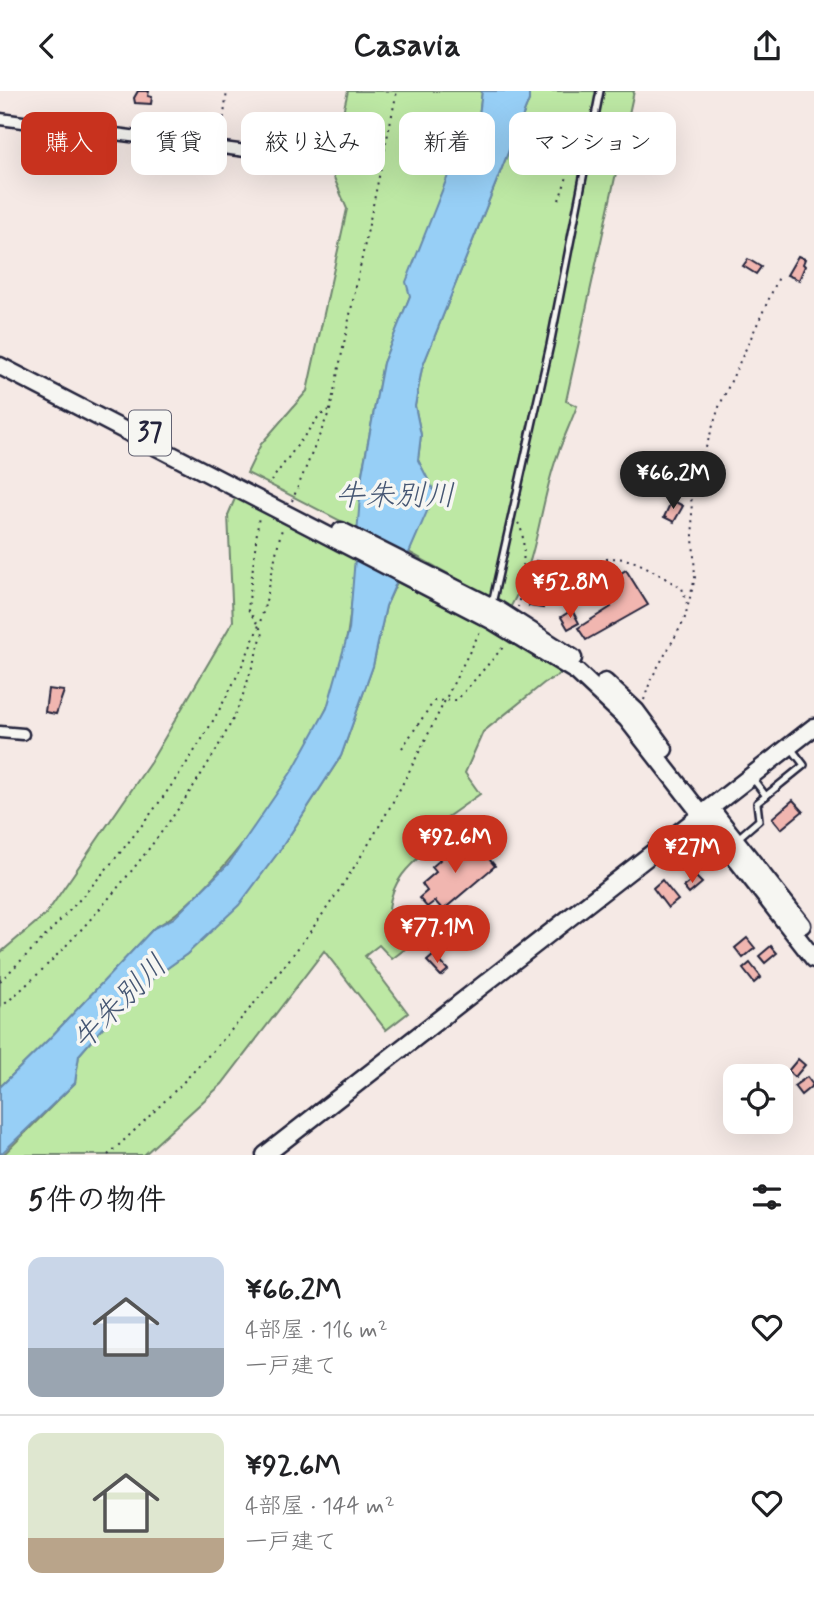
<!DOCTYPE html>
<html lang="ja">
<head>
<meta charset="utf-8">
<style>
  :root { --surface:#fff; --page:#f6f6f6; --text:#202124; --muted:#757577; --line:#e0e0e0; --accent:#c8321e }
  body { margin:0; font-family:Mynerve,"Klee One",sans-serif; background:var(--page); color:var(--text); height:100vh; display:flex; flex-direction:column; font-size:26px; white-space:nowrap }
  * { box-sizing:border-box; margin:0 }
  p { font-size:23px; color:var(--muted) }
  .icon { flex:none; width:38px; height:38px; fill:none; stroke:currentColor; stroke-width:2; stroke-linecap:round; stroke-linejoin:round }
  .map { position:relative; height:1064px; overflow:hidden }
  .details { display:flex; flex-direction:column; background:var(--surface); flex:1 }
  .details>* { flex:none }
  .hud { position:absolute; left:21px; top:21px; width:774px; height:63px; display:flex; gap:14px }
  .fabs { position:absolute; left:723px; top:973px; display:grid; gap:14px }
  .fabs a { display:grid; place-items:center; width:70px; height:70px; border-radius:14px; background:var(--surface); box-shadow:0 7px 28px #0002; font-size:35px }
  .price { position:absolute; translate:-50% -60px; padding:0 16px; border-radius:24px; background:var(--accent); color:#fff; font-size:23px; line-height:46px; filter:drop-shadow(0 2px 4px #0008) }
  .price::after { content:''; position:absolute; left:50%; top:42px; width:21px; height:16px; margin-left:-10px; background:inherit; clip-path:polygon(0 0,100% 0,50% 100%) }
  .price.selected { background:#222; color:#fff }
  ul { padding:0; list-style:none }
  li { display:flex; align-items:center; gap:21px; height:175px; padding:0 28px }
  li+li { border-top:2px solid var(--line) }
  li span { display:grid; place-items:center; flex:none; width:196px; height:140px; border-radius:14px; color:#555 }
  li>.icon { margin-inline-start:auto }
  span .icon { width:84px; height:84px; fill:#fffc; stroke-width:1 }
  li b { font-size:30px }
  h2 { display:flex; justify-content:space-between; align-items:center; height:84px; padding:0 28px; font-size:30px }
  .tag { padding:0 24px; border-radius:14px; background:var(--surface); box-shadow:0 7px 28px #0002; font-size:24px; line-height:63px }
  .tag.selected { background:var(--accent); color:#fff }
  header { display:flex; justify-content:space-between; align-items:center; height:91px; padding:0 28px; background:var(--surface); font-size:32px; font-weight:700 }
  .map>svg:first-child { display:block }
</style>
</head>
<body>
<header><svg class="icon" aria-label="back" viewBox="0 0 24 24"><path d="M15 5l-7 7 7 7"/></svg>Casavia<svg class="icon" aria-label="share" viewBox="0 0 24 24"><path d="M12 15V3M7 8l5-5 5 5M5 13v7h14v-7"/></svg></header>
<div class="map">
<svg width="814" height="1064" viewBox="0 0 814 1064">
  <rect width="100%" height="100%" fill="#f5e9e5"/>
  <filter id="ink" filterUnits="userSpaceOnUse"><feTurbulence type="fractalNoise" baseFrequency=".0143" numOctaves="2"/><feDisplacementMap in="SourceGraphic" scale="14" xChannelSelector="R" yChannelSelector="G"/><feConvolveMatrix kernelMatrix="1 2 1 2 8 2 1 2 1" color-interpolation-filters="sRGB"/></filter>
  <g filter="url(#ink)">
    <!-- green -->
    <g fill="#bde8a4" stroke="#708570" stroke-width="2">
      <path d="M348,0H482L478,34L453,72L410,205L383,272L362,383L358,439L247,382L261,353L307,300L347,118L330,77Z"/>
      <path d="M529,0H634L566,310L577,315C570,334 561,352 555,371C538,423 538,468 510,517L409,461L434,402L418,369L421,344L415,315L422,277L529,9Z"/>
      <path d="M239,398L356,460C352,513 348,568 327,617C302,677 211,809 154,837L49,948L0,996V862L46,823L150,672L233,530L228,424Z"/>
      <path d="M397,491L507,547L562,582L544,592L483,641L465,682L480,703L429,739L436,751C414,771 393,785 389,817L413,852L392,868L379,854L365,865L408,922L386,939L324,860L222,993L144,1064H3L75,992L79,964L110,928L152,888L187,863L238,814L280,759L341,665L373,575L386,515Z"/>
    </g>
    <!-- water -->
    <path fill="#97cff6" stroke="#688aab" stroke-width="2" d="M482,0H529V9L422,277L415,315L421,344L418,369L435,402L386,515L373,575L341,665L280,759L239,814L187,863L152,888L110,928L79,964L75,992L0,1064V996L49,948L154,837L174,827L229,772L294,677L327,617L349,539L362,383L383,272L410,205L406,191L453,72L478,34Z"/>
    <!-- building -->
    <g fill="#f1b6b0" stroke="#22223b" stroke-width="2">
      <path d="M138,0H149L148,5L152,6L151,13L135,12L134,7Z"/>
      <path d="M798,165L805,168L803,173L805,175L799,189L787,184Z"/>
      <path d="M748,168L761,176L756,183L743,175Z"/>
      <path d="M672,409L683,415L674,431L664,426Z"/>
      <path d="M536,470L550,472L543,517L529,515Z"/>
      <path d="M626,479L648,514L586,549L578,537L611,516L599,496Z"/>
      <path d="M572,519L579,532L568,538L561,526Z"/>
      <path d="M48,598L64,600L56,623L45,621Z"/>
      <path d="M793,709L803,720L781,738L772,727Z"/>
      <path d="M474,750L495,775L443,819L435,810L427,816L419,807L427,800L422,793L436,781L432,776L440,769L435,763L442,756L452,768Z"/>
      <path d="M696,786L702,792L689,803L683,796Z"/>
      <path d="M662,789L678,809L668,817L653,797Z"/>
      <path d="M747,847L755,857L743,867L735,857Z"/>
      <path d="M771,855L777,862L765,872L759,865Z"/>
      <path d="M434,864L448,879L441,885L427,870Z"/>
      <path d="M750,872L761,886L754,892L743,878Z"/>
      <path d="M798,968L805,974L795,986L788,980Z"/>
      <path d="M807,986L813,994L801,1004L794,995Z"/>
    </g>
    <g fill="none" stroke-linecap="round" stroke-linejoin="round">
      <defs>
        <g id="service">
          <path d="M492,513L550,254L600,0"/>
          <path d="M753,688L766,705"/>
          <path d="M738,747L759,729L757,712L804,674L791,657"/>
        </g>
        <g id="minor">
          <path d="M0,28L330,71"/>
          <path d="M0,641L23,643"/>
        </g>
        <g id="primary">
          <path d="M0,275L493,530L577,581L627,628L814,868"/>
          <path d="M341,440L498,519L573,567"/>
          <path d="M605,591L636,620L664,658"/>
          <path d="M714,722L802,834"/>
          <path d="M265,1064L814,636"/>
        </g>
      </defs>
      <!-- service casing -->
      <use href="#service" stroke="#22223b" stroke-width="10"/>
      <!-- minor casing -->
      <use href="#minor" stroke="#22223b" stroke-width="15"/>
      <!-- primary casing -->
      <use href="#primary" stroke="#22223b" stroke-width="21"/>
      <!-- path -->
      <g stroke="#22223b" stroke-width="2" stroke-dasharray="2 5" stroke-linecap="butt">
        <path d="M221,48L227,0"/>
        <path d="M559,109L586,31"/>
        <path d="M271,390L319,325L329,319"/>
        <path d="M292,410L330,319L397,0"/>
        <path d="M518,432C529,447 521,496 518,516"/>
        <path d="M606,468C635,463 657,484 682,497L687,513"/>
        <path d="M644,609L651,588L684,530L695,487L691,403L719,316L779,186"/>
        <path d="M402,657L434,610L457,609L505,554"/>
        <path d="M0,890C100,795 210,665 259,534C270,503 273,467 283,435"/>
        <path d="M0,917C82,849 185,723 233,628C246,601 253,570 263,542L248,518L259,424"/>
        <path d="M108,1064C206,975 293,875 363,762C408,690 442,612 482,537"/>
      </g>
      <!-- service -->
      <use href="#service" stroke="#f6f6f2" stroke-width="5"/>
      <!-- minor -->
      <use href="#minor" stroke="#f6f6f2" stroke-width="10"/>
      <!-- primary -->
      <use href="#primary" stroke="#f6f6f2" stroke-width="16"/>
    </g>
  </g>
  <g text-anchor="middle" dominant-baseline="central" stroke-width="7" stroke-linejoin="round" paint-order="stroke">
    <!-- shield labels -->
    <rect fill="#f6f6f2" stroke="#626272" stroke-width="2" x="129" y="319.5" width="42" height="45" rx="5"/>
    <g font-size="26" font-weight="bold" fill="#22223b">
      <text x="150" y="342">37</text>
    </g>
    <!-- water labels -->
    <g font-size="30" font-style="italic" fill="#455673" stroke="#f6f6f2">
      <text x="395" y="405">牛朱別川</text>
      <text transform="translate(120 912) rotate(-45)">牛朱別川</text>
    </g>
  </g>
</svg>
<div class="fabs">
<a><svg class="icon" aria-label="locate" viewBox="0 0 24 24"><circle cx="12" cy="12" r="6"/><path d="M12 2v4M12 18v4M2 12h4M18 12h4"/></svg></a>
</div>
<b class="price selected" style="left:673px;top:420px">¥66.2M</b>
<b class="price" style="left:570px;top:529px">¥52.8M</b>
<b class="price" style="left:455px;top:784px">¥92.6M</b>
<b class="price" style="left:692px;top:794px">¥27M</b>
<b class="price" style="left:437px;top:874px">¥77.1M</b>
<div class="hud">
<a class="tag selected">購入</a>
<a class="tag">賃貸</a>
<a class="tag">絞り込み</a>
<a class="tag">新着</a>
<a class="tag">マンション</a>
</div>
</div>
<section class="details">
<h2>5件の物件<svg class="icon" aria-label="filters" viewBox="0 0 24 24"><path d="M4 7h16M4 17h16"/><circle cx="9" cy="7" r="2"/><circle cx="15" cy="17" r="2"/></svg></h2>
<ul>
<li><span style="background:linear-gradient(#c9d6e8 65%,#9aa5b1 0)"><svg class="icon" aria-label="home" viewBox="0 0 24 24"><path d="M3 11l9-7 9 7M6 9v11h12V9"/></svg></span><div><b>¥66.2M</b><p>4部屋 · 116 m²</p><p>一戸建て</p></div><svg class="icon" aria-label="heart" viewBox="0 0 24 24"><path d="M12 20l-8-8c-3-5 5-10 8-4 3-6 11-1 8 4z"/></svg></li>
<li><span style="background:linear-gradient(#dfe7d0 75%,#b9a48a 0)"><svg class="icon" aria-label="home" viewBox="0 0 24 24"><path d="M3 11l9-7 9 7M6 9v11h12V9"/></svg></span><div><b>¥92.6M</b><p>4部屋 · 144 m²</p><p>一戸建て</p></div><svg class="icon" aria-label="heart" viewBox="0 0 24 24"><path d="M12 20l-8-8c-3-5 5-10 8-4 3-6 11-1 8 4z"/></svg></li>
</ul>
</section>
</body>
</html>
